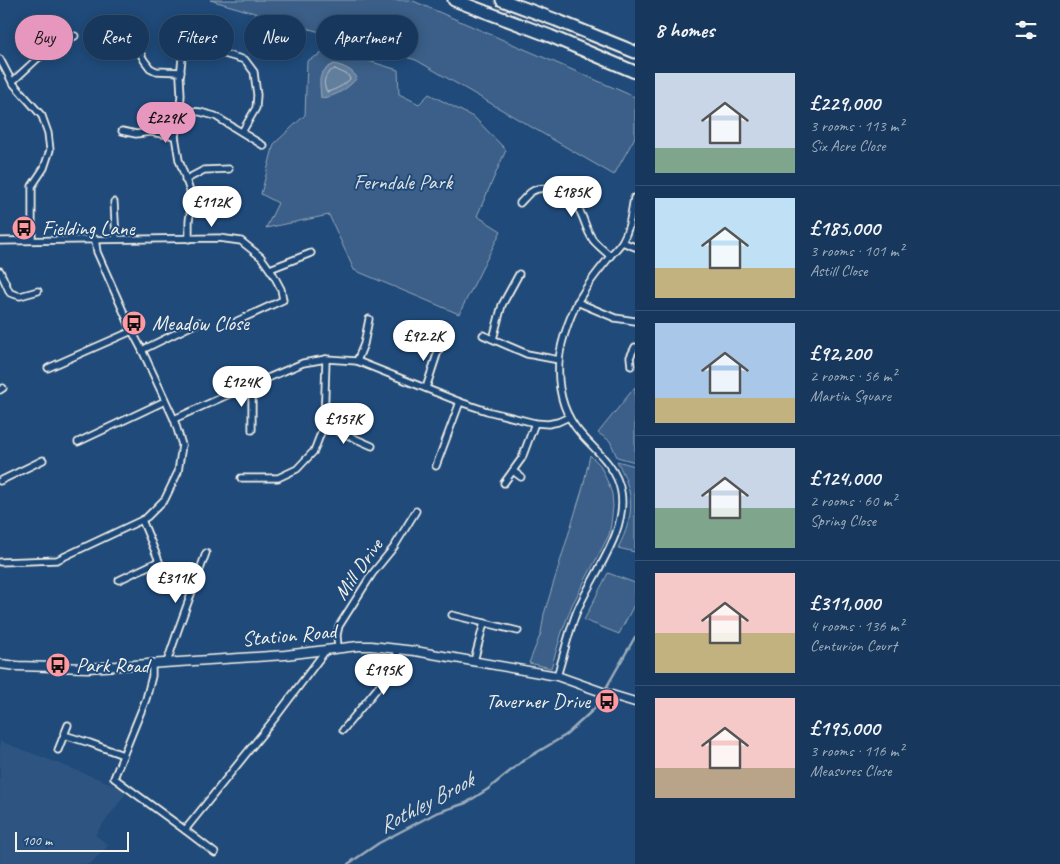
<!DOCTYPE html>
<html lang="en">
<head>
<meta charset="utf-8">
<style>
  :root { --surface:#17385c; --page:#244365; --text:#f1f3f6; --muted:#9eacbb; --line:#365272; --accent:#e797bd }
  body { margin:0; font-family:Caveat,sans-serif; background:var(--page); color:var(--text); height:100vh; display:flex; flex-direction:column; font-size:19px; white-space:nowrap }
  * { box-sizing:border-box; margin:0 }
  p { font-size:16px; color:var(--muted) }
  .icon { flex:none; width:28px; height:28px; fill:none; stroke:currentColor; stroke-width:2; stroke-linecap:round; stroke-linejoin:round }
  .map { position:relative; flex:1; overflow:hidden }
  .side { display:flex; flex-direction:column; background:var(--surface); width:425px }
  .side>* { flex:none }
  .top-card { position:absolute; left:15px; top:15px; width:475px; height:45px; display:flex; gap:10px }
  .scale { position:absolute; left:15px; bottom:12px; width:114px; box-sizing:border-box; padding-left:5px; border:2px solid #f4f1e8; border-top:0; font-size:14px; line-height:18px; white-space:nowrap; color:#f4f1e8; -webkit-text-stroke:4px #1f4a7a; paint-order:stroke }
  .price { position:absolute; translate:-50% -42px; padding:0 11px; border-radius:18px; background:#fff; color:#222; font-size:16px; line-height:32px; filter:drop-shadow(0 1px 2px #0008) }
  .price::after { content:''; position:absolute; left:50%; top:30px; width:15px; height:11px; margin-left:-8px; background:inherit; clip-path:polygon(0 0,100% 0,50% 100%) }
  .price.active { background:var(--accent); color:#111 }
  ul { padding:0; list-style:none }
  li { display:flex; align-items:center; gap:15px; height:125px; padding:0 20px }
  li+li { border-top:1px solid var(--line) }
  li span { display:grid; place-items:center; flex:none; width:140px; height:100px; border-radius:0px; color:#555 }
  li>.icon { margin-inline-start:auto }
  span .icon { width:60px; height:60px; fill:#fffc; stroke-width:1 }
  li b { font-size:21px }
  h2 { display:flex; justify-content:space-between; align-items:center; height:60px; padding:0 20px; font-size:21px }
  .pill { padding:0 18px; border-radius:22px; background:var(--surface); box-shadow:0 2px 12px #0003,0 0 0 1px var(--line); font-size:18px; line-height:45px }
  .pill.active { background:var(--accent); color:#111 }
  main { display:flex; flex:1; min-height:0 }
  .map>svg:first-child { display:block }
</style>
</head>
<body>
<main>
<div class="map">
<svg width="635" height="864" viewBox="0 0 635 864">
  <rect width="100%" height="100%" fill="#1f4a7a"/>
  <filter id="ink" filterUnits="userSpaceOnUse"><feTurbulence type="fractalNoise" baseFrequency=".02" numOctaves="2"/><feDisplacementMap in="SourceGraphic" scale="10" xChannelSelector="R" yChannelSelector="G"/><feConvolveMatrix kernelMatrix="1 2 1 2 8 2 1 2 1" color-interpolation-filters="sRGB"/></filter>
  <g filter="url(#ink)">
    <!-- built -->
    <path fill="#2d5581" d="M0,741L107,782L127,792L95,835L109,845L90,864H0Z"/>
    <!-- green -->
    <g fill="#3a5f88" stroke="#97a8b8">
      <path d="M210,0H411L635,97V137L614,175L416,60Z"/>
      <path d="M330,49L398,70L399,94L419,104L429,94L475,118L506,150L477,216L501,231L459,314L354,270L329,215L266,228L278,203L261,194L274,144L305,115L307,61Z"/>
      <path d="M635,387V462L617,457L610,441L598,433Z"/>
      <path d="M590,455L600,465L609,485L612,494L613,506L611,524L609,535L572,605L562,632L551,668L529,663L541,633L544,614L583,487Z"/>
      <path d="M617,461L635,466V552L618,548C635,514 635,495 617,461Z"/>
      <path d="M608,573L635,583V603L619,634L584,620Z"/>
    </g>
    <!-- water -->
    <path fill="#627e9d" stroke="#9cacbb" d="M334,64C343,66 353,70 357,78C348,88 336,97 321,98C320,80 316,73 334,64Z"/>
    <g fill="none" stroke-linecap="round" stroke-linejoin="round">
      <!-- shore -->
      <path stroke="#bac3ca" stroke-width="1" d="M335,69L348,75L350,79C345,85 335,90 327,92C322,83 324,73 335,69Z"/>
      <!-- stream -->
      <path stroke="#9cacbb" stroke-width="2.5" d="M348,864L379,843L436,813L466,803L488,789L524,760L566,735L594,709L635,637"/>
      <defs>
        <g id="minor">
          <path d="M136,26L138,49L144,60L150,68L156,71L181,72"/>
          <path d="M183,49L180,77L181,95L179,118L175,136L179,160L191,194V208L189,221V239"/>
          <path d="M221,53L245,60L254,72L257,95L256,108L242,132"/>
          <path d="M0,59L12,82L42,116L48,133L50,150L44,168L32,186V240"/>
          <path d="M12,82L38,58L75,36"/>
          <path d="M180,110L200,112L215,116L264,146"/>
          <path d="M122,131L136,134L150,132L175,136"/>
          <path d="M185,180L204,170L229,169"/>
          <path d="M114,202L116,239"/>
          <path d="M520,203C524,199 527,195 531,192C545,183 567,192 576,205C584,215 585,229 593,240C598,246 605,251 610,256"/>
          <path d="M0,241L219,238L241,241L261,257L273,274L281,289L283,300L237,321"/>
          <path d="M622,242L635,247"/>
          <path d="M270,269L311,253"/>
          <path d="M0,271L10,293L20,296L38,291"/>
          <path d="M577,302L615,318L635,321"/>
          <path d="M483,335L527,354L559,360"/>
          <path d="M493,339L502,305L519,274"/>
          <path d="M142,350L199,322"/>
          <path d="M357,361L364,344L369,319"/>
          <path d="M631,366L630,357L635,347"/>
          <path d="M48,368L132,331"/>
          <path d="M426,388L441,342"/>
          <path d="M0,390L3,388"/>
          <path d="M174,419L223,397L303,363L326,359L357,361L460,402L487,411L535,423L548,424L558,422L569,417"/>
          <path d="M324,425L372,446"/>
          <path d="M252,430V385"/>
          <path d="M78,442L165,401"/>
          <path d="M436,466L460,402"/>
          <path d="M513,471L521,477"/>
          <path d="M241,478H278L297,469L314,451L324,425L326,359"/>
          <path d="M0,481L43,460"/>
          <path d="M504,483L522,458L535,423"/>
          <path d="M0,562L57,560L142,520L147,517L165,499L178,472L182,445L174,419L142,350L132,331L97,252L95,239"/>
          <path d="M119,580L159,561L142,520"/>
          <path d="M452,615L518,631"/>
          <path d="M338,648L337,635L339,626L372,574L394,547L416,511"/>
          <path d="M474,661L484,623"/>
          <path d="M167,662L178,630L206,553"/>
          <path d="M152,663V676L146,699L114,778L185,830L215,853"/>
          <path d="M557,676C564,654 569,631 577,611C592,575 628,532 621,492C617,467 597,452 581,434C563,414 557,387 559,360C561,340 572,309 583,293C590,281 599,270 608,259C612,253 618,248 622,242C630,229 631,213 634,198"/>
          <path d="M343,730L394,668L398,649"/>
          <path d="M64,735L90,743L123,755"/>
          <path d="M58,750L68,725"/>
          <path d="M185,830L275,718L326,650"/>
        </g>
        <path id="tertiary" d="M0,664L17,666L88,668L285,655L358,646H371L415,651L557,676L605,693L635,702"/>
        <g id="motorway">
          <path d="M454,0L550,36L635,72"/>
          <path d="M502,0L556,20L635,52"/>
        </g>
      </defs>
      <!-- minor casing -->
      <use href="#minor" stroke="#f4f1e8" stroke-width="9"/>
      <!-- tertiary casing -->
      <use href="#tertiary" stroke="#f4f1e8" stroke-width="11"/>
      <!-- motorway casing -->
      <use href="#motorway" stroke="#f4f1e8" stroke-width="15"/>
      <!-- minor -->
      <use href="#minor" stroke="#1f4a7a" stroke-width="5.5"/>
      <!-- tertiary -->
      <use href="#tertiary" stroke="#1f4a7a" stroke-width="8"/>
      <!-- motorway -->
      <use href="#motorway" stroke="#1f4a7a" stroke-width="11"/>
    </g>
  </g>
  <!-- icons -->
  <defs>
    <symbol id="bus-disc" viewBox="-11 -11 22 22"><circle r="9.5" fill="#ff9aa2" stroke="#1f4a7a"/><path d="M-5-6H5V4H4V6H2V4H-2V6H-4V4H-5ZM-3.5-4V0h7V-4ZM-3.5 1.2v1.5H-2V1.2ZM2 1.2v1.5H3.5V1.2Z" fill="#111"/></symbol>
  </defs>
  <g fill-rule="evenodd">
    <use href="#bus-disc" x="10" y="214" width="28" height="28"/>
    <use href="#bus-disc" x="120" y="309" width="28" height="28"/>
    <use href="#bus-disc" x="44" y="651" width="28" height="28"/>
    <use href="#bus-disc" x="593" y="687" width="28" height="28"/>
  </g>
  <g text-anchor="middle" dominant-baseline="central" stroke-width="4" stroke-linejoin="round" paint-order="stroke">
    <!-- park labels -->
    <g font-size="21" fill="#e1e2de" stroke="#1f4a7a">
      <text x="403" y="182">Ferndale Park</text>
    </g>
    <!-- poi labels -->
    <g font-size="21" fill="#f4f1e8" stroke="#1f4a7a" text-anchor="start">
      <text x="42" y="228">Fielding Lane</text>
      <text x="152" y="323">Meadow Close</text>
      <text x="76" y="665">Park Road</text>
      <text x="590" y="701" text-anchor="end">Taverner Drive</text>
    </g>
    <!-- street labels -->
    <g font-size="21" fill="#f4f1e8" stroke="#1f4a7a">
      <text transform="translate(358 569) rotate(-55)">Mill Drive</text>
      <text transform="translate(289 635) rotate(-5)">Station Road</text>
    </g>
    <!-- water labels -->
    <g font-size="22" font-style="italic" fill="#dee0dd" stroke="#1f4a7a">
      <text transform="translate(426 803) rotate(-28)">Rothley Brook</text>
    </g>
  </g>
</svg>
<div class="scale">100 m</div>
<b class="price active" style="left:166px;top:144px">£229K</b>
<b class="price" style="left:572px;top:218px">£185K</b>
<b class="price" style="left:212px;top:228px">£112K</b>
<b class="price" style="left:424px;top:362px">£92.2K</b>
<b class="price" style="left:242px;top:408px">£124K</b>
<b class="price" style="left:344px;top:445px">£157K</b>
<b class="price" style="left:176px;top:604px">£311K</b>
<b class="price" style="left:384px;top:696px">£195K</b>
<div class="top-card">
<a class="pill active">Buy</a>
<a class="pill">Rent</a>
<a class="pill">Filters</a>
<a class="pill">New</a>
<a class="pill">Apartment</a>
</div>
</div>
<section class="side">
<h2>8 homes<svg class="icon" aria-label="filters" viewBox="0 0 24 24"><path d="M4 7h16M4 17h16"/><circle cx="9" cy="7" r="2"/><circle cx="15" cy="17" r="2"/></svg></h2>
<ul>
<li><span style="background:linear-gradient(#c9d6e8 75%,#7fa58c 0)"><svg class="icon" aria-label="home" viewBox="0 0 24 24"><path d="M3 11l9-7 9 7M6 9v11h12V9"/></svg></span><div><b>£229,000</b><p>3 rooms · 113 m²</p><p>Six Acre Close</p></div></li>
<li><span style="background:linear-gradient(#bfe0f5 70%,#c2b280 0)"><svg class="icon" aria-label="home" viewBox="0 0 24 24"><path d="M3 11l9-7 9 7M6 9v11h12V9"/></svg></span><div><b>£185,000</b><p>3 rooms · 101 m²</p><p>Astill Close</p></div></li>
<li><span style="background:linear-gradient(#a9c7e8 75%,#c2b280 0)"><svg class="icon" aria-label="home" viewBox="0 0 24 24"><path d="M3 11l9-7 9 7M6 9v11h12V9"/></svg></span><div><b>£92,200</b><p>2 rooms · 56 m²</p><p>Martin Square</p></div></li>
<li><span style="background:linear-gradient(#c9d6e8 60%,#7fa58c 0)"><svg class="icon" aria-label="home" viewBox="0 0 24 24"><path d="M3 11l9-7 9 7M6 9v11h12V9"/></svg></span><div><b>£124,000</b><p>2 rooms · 60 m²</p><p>Spring Close</p></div></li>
<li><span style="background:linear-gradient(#f6c9c9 60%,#c2b280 0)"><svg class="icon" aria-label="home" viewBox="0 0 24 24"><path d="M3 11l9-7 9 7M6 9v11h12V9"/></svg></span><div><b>£311,000</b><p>4 rooms · 136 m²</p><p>Centurion Court</p></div></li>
<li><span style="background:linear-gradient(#f6c9c9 70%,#b9a48a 0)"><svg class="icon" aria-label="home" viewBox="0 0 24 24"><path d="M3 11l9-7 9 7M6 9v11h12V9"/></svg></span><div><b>£195,000</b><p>3 rooms · 116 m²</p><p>Measures Close</p></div></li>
</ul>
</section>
</main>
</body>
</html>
